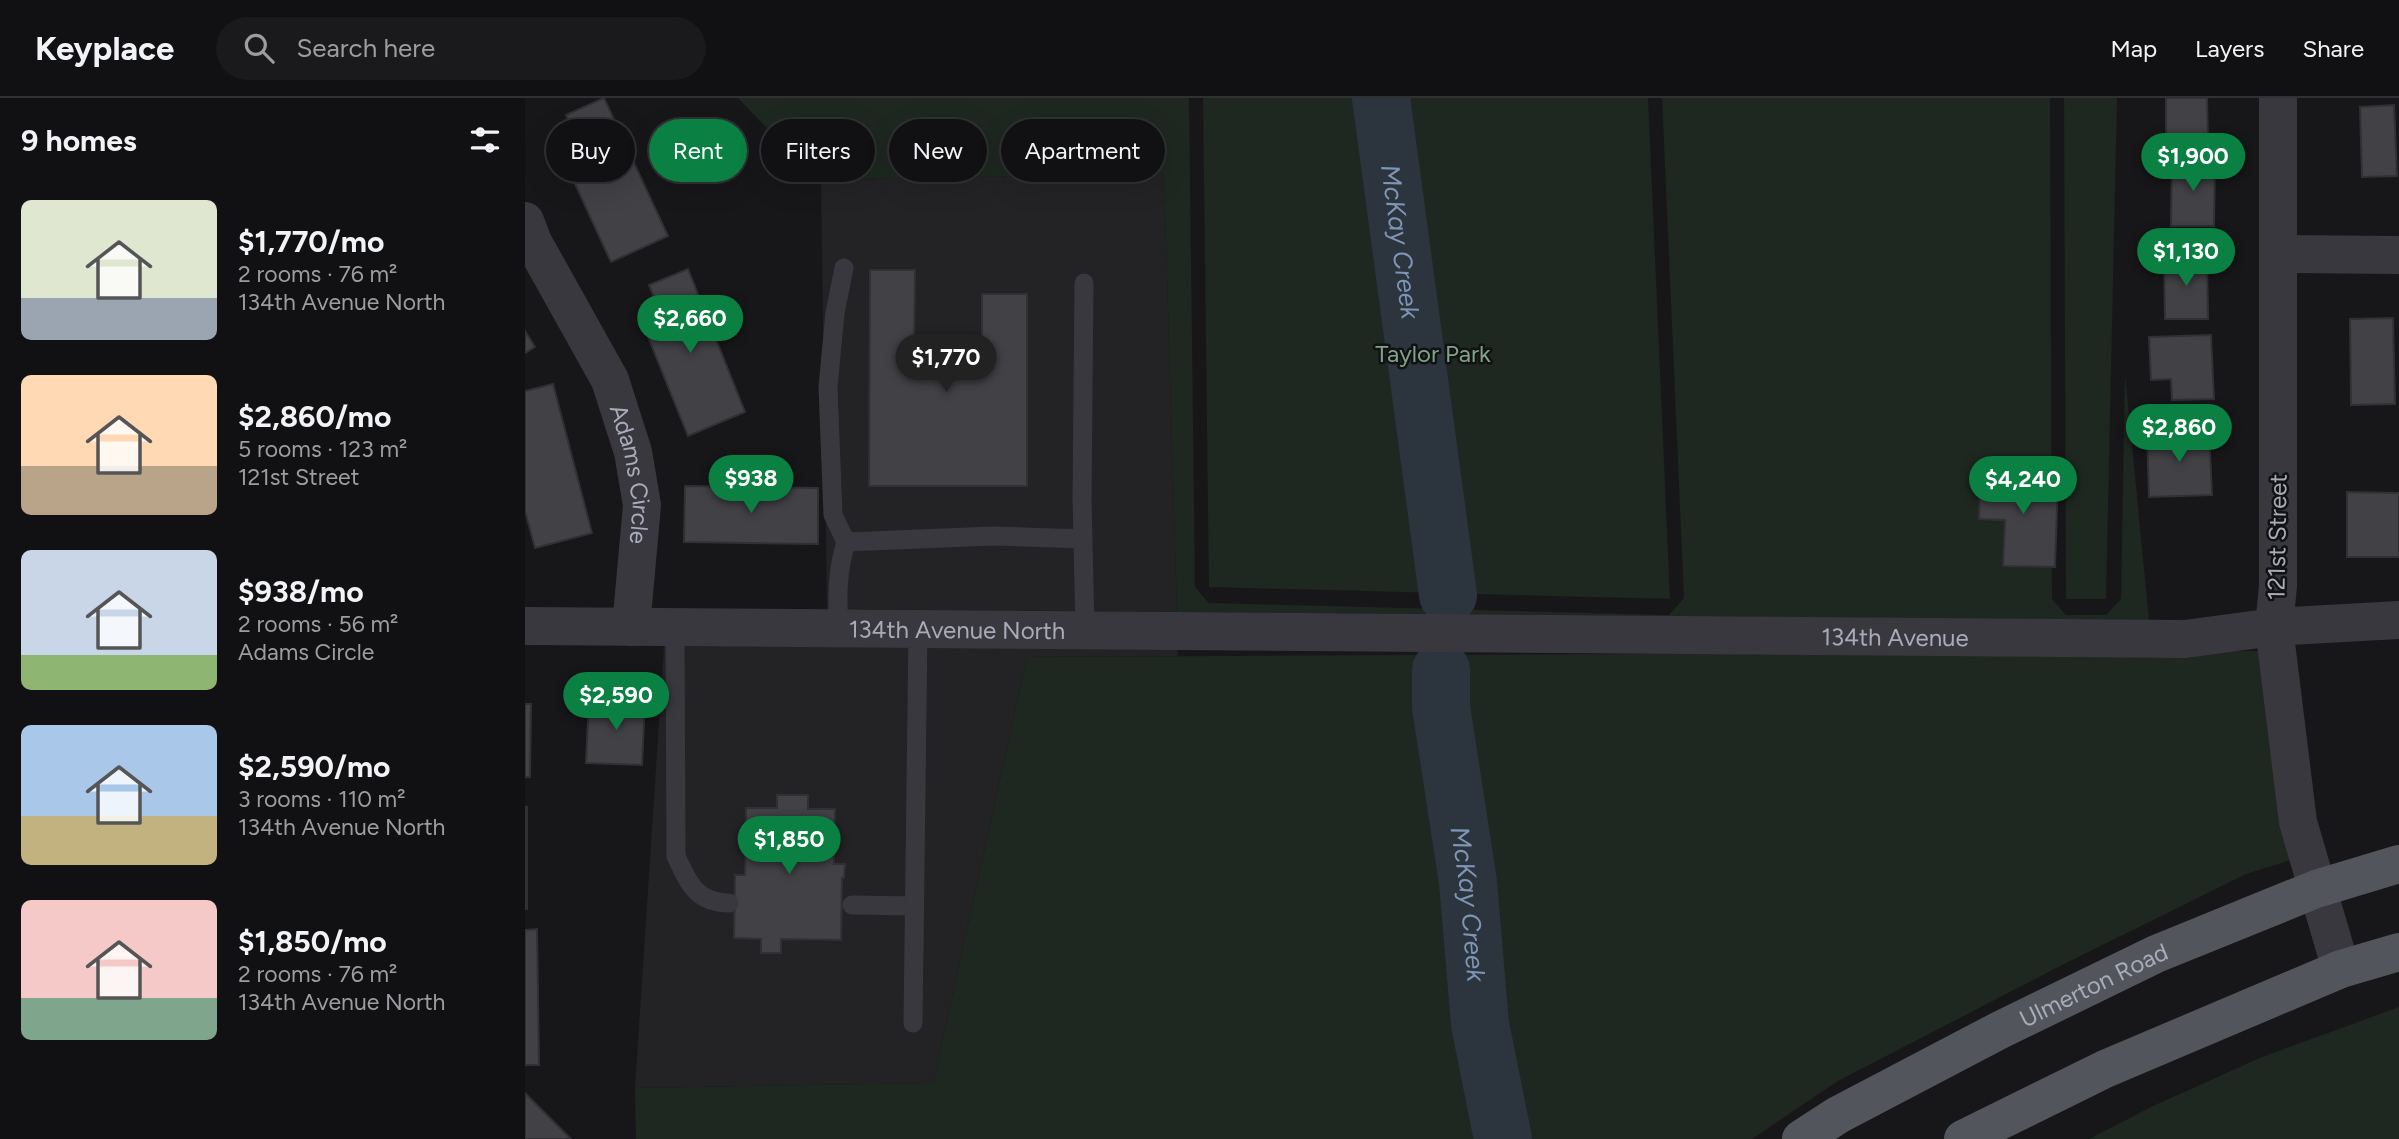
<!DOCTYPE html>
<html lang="en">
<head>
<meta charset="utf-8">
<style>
  :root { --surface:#111113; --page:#1a1a1c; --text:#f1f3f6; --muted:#9c9da0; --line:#303133; --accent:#0b8043 }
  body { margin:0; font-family:Figtree,sans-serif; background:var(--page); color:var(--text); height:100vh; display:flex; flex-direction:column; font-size:26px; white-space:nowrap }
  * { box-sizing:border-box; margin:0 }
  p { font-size:23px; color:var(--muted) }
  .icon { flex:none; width:38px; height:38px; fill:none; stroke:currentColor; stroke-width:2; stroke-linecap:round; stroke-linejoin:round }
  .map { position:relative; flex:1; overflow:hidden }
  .details { display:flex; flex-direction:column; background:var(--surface); width:525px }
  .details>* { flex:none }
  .guide { position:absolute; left:21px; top:21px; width:665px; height:63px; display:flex; gap:14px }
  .price { position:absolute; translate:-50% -60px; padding:0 16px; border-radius:24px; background:var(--accent); color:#fff; font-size:23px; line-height:46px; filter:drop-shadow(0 2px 4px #0008) }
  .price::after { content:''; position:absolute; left:50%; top:42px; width:21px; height:16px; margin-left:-10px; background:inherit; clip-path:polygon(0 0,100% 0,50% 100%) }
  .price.selected { background:#222; color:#fff }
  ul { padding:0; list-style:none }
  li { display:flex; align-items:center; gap:21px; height:175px; padding:0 21px }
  li span { display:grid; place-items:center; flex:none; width:196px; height:140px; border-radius:10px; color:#555 }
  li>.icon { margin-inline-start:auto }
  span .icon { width:84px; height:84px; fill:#fffc; stroke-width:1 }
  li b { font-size:30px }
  h2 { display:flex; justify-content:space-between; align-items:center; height:84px; padding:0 21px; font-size:30px }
  .pill { padding:0 24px; border-radius:32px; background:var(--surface); box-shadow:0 7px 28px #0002,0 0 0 2px var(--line); font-size:24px; line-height:63px }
  .pill.selected { background:var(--accent); color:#fff }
  header { display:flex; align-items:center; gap:42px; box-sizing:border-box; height:98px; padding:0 35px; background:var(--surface); border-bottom:2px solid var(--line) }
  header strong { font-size:33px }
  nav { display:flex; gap:38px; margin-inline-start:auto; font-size:24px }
  .search { width:490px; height:63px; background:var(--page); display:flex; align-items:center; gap:18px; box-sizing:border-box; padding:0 24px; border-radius:38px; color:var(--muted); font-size:26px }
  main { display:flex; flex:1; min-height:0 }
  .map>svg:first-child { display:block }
</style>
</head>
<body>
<header>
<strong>Keyplace</strong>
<div class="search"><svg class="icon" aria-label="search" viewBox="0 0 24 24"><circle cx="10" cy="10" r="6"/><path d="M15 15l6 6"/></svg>Search here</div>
<nav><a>Map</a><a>Layers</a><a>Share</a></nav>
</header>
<main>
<section class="details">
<h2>9 homes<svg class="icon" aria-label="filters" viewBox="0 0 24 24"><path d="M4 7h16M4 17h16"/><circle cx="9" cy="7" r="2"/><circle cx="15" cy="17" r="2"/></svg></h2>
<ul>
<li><span style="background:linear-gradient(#dfe7d0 70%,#9aa5b1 0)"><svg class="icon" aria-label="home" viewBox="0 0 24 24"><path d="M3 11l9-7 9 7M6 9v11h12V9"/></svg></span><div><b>$1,770/mo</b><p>2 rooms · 76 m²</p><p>134th Avenue North</p></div></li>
<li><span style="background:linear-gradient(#ffd9b3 65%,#b9a48a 0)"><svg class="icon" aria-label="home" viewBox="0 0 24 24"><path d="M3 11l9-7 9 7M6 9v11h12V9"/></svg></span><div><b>$2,860/mo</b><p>5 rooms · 123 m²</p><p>121st Street</p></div></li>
<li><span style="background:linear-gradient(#c9d6e8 75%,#8fb573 0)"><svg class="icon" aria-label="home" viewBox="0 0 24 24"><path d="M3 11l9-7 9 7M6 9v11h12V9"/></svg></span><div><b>$938/mo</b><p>2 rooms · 56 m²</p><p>Adams Circle</p></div></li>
<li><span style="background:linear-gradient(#a9c7e8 65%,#c2b280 0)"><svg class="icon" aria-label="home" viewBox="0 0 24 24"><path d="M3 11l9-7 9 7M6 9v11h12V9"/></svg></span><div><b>$2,590/mo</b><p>3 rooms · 110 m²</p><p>134th Avenue North</p></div></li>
<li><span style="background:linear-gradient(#f6c9c9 70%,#7fa58c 0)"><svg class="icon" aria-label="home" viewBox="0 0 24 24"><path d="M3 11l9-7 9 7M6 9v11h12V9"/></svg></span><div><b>$1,850/mo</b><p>2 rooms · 76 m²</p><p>134th Avenue North</p></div></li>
</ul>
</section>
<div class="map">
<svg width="1874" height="1041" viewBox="0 0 1874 1041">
  <rect width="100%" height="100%" fill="#171719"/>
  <!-- built -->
  <g fill="#232326">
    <path d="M639,76L652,514L302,511L296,81Z"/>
    <path d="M139,548L652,551L653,558L502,559L408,985L110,990Z"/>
  </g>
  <!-- green -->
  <g fill="#1e2720">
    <path d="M213,0H664L670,489L684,505L1144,517L1159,500L1137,0H1525L1527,501L1541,517H1581L1596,501L1600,276L1624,522L652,514L639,76L296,81V87Z"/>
    <path d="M678,0H1123L1145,501L684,489Z"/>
    <path d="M1539,0H1592L1581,501H1541Z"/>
    <path d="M1735,553L1766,762L1721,776L1539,866L1313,983L1227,1041H111L110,990L408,985L502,559Z"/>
    <path d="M1874,909V1041H1564L1628,1008L1737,959Z"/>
  </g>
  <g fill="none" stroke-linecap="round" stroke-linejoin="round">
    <!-- river -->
    <g stroke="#2c343d" stroke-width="58">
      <path id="s1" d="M856,0L923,497"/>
      <path id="s2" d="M916,572V609L943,784L955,926L978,1041"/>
    </g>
  </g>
  <!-- building -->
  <g fill="#414146" stroke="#313135" stroke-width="2">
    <path d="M79,0L143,138L86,164L33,49L52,40L41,17Z"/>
    <path d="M1641,0H1682L1683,43H1641Z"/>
    <path d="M1869,7L1872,78L1837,79L1835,9Z"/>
    <path d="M1647,62L1690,63L1689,128H1646Z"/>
    <path d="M1639,158H1682L1683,221H1640Z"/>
    <path d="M163,171L220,314L163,338L115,219L134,211L124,187Z"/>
    <path d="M345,172H390L389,244H457V196H502V388H344Z"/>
    <path d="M1868,220L1870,306L1826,307L1825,221Z"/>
    <path d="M0,233L10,249L0,255Z"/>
    <path d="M1686,237L1689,301L1647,302L1646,281L1626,282L1624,239Z"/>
    <path d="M28,286L67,435L10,450L0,413V293Z"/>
    <path d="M1684,332L1687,397L1624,399L1622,335Z"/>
    <path d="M1455,375L1533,378L1530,469L1478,468L1480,422L1454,421Z"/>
    <path d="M160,388L293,390V446L159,444Z"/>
    <path d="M1822,394L1874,395V459H1822Z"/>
    <path d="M64,600L120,602L117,667L61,665Z"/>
    <path d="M0,606H6L5,679H0Z"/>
    <path d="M252,697H283V711H310L309,766H320L319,780H317L316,842L256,841V855H236V841L209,840L210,777H220L221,710H252Z"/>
    <rect x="0" y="709" width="2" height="102"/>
    <path d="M12,831L14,967H0V832Z"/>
    <path d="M0,995L46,1041H0Z"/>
  </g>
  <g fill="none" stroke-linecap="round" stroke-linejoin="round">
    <!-- service -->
    <g stroke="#38383e" stroke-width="19">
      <path d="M559,185L557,401L560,532"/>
      <path d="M321,444L468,438L558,441"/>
      <path d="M150,529L151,758C163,784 171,805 204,805"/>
      <path d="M314,530C312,500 312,473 321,444L308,417L303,289L310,215L319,170"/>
      <path d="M327,807L389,808"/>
      <path d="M388,925L393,531"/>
    </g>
    <!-- minor -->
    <g stroke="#38383e" stroke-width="38">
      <path d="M1753,0V488L1749,529L1874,522"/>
      <path id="s3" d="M0,123L8,144L85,282L108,354L117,407L106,529"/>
      <path d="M1753,156L1874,157"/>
    </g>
    <!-- tertiary -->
    <path stroke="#38383e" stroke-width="38" id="s4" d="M0,528L1660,541L1749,529L1773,724L1816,871"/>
    <!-- primary -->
    <g stroke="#53555d" stroke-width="38">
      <path id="s5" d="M1276,1041L1313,1017L1475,932L1631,856L1791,791L1874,766"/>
      <path d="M1438,1041L1580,971L1816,871L1874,854"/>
    </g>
  </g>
  <g text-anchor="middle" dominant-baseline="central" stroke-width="5" stroke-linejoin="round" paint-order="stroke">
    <!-- park labels -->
    <g font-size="24" fill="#7fa585" stroke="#121214">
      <text x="908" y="255">Taylor Park</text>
    </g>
    <!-- street labels -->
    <g font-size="24" fill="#a8acb9" stroke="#121214">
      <text stroke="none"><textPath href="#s3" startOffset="278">Adams Circle</textPath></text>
      <text transform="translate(1752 439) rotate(-89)">121st Street</text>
      <text stroke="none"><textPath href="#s4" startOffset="432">134th Avenue North</textPath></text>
      <text stroke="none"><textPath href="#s4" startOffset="1370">134th Avenue</textPath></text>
      <text stroke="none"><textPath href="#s5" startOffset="331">Ulmerton Road</textPath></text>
    </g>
    <!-- water labels -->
    <g font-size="26" font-style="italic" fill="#7e96b5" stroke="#121214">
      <text stroke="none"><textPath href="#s1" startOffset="145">McKay Creek</textPath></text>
      <text stroke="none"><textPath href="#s2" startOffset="236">McKay Creek</textPath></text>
    </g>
  </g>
</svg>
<b class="price" style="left:1668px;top:95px">$1,900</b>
<b class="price" style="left:1661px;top:190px">$1,130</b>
<b class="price" style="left:165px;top:257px">$2,660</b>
<b class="price selected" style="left:421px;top:296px">$1,770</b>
<b class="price" style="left:1654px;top:366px">$2,860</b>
<b class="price" style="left:226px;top:417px">$938</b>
<b class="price" style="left:1498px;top:418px">$4,240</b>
<b class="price" style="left:91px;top:634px">$2,590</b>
<b class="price" style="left:264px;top:778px">$1,850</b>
<div class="guide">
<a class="pill">Buy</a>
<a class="pill selected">Rent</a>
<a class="pill">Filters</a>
<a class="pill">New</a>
<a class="pill">Apartment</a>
</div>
</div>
</main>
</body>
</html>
